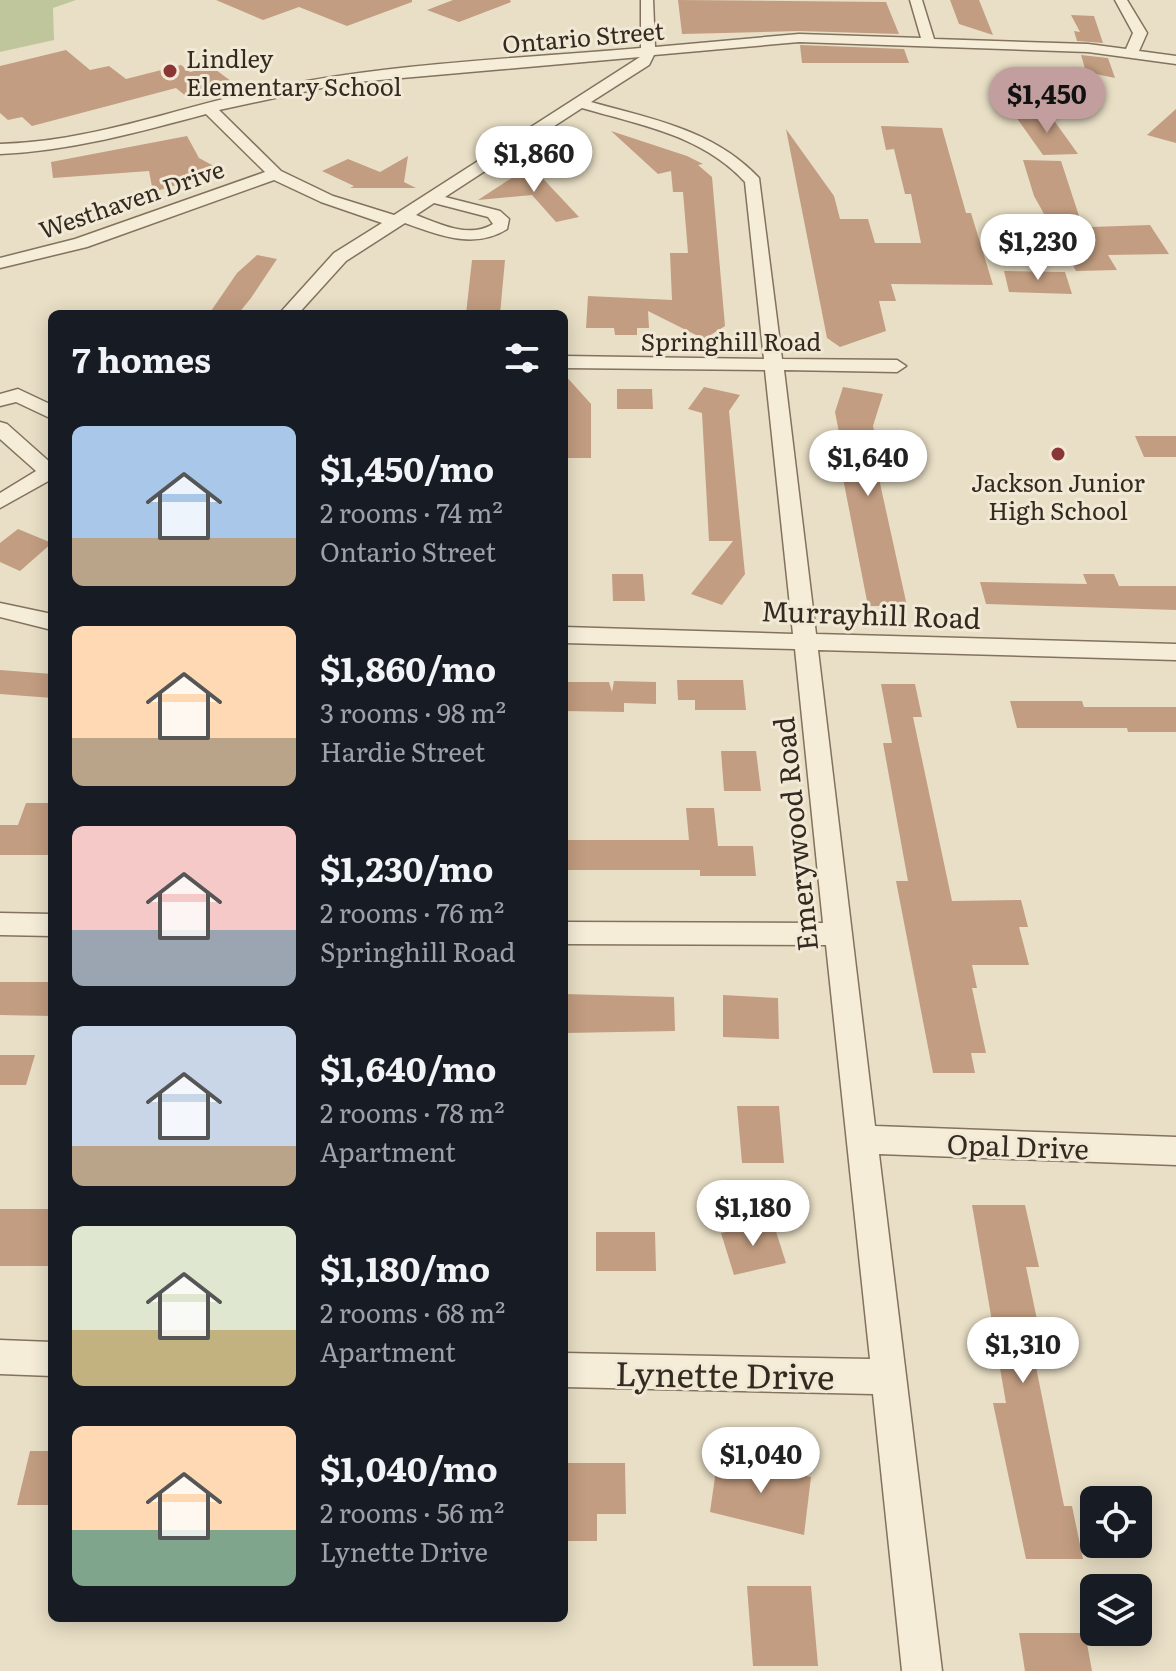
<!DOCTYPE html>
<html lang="en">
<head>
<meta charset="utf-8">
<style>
  :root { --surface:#171b24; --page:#20242c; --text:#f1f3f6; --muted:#9ea1a6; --accent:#c39e9f }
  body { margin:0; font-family:Literata,serif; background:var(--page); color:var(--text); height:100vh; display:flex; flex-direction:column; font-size:30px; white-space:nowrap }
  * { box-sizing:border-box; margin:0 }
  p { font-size:26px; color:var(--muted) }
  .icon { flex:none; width:44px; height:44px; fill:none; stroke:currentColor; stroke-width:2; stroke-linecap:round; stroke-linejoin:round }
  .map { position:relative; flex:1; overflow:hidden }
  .drawer { position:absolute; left:48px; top:310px; width:520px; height:1312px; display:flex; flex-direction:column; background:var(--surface); border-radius:12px; box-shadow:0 4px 20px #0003 }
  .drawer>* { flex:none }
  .buttons { position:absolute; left:1080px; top:1486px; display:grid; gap:16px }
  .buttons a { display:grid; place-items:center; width:72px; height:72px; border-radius:12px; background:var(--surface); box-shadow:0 4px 20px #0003; font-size:40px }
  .price { position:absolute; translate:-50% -68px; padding:0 18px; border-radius:28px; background:#fff; color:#222; font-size:26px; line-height:52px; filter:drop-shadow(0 2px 4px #0008) }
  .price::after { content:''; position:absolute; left:50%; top:48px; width:24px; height:18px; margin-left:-12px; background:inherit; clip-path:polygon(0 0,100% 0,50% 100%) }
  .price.current { background:var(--accent); color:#111 }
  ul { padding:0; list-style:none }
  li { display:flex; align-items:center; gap:24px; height:200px; padding:0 24px }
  li span { display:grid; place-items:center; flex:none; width:224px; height:160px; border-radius:12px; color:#555 }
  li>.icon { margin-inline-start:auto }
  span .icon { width:96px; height:96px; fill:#fffc; stroke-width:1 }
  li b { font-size:34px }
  h2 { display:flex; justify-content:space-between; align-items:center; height:96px; padding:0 24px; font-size:34px }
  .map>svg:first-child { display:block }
</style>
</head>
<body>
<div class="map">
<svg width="1176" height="1671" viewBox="0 0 1176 1671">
  <rect width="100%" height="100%" fill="#e9dfc6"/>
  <!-- green -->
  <path fill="#c0c69b" d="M0,0H76L53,8L54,40L0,52Z"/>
  <!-- building -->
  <g fill="#c29d81">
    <path d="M216,0H412V2L347,26L299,7L263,20Z"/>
    <path d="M453,0H510L511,2L459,22L427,10Z"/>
    <path d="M678,0L886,2L899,34L799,31L682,34Z"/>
    <path d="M950,0H979L993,35L959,24Z"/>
    <path d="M1071,15L1094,16L1103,43L1077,41L1074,31L1080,32Z"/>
    <path d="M800,45L904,49L909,63H802Z"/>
    <path d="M66,50L90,70L109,66L126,79L181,65L190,72L212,67L235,84L187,97L176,88L32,126L22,117L8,120L0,113V66Z"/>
    <path d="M1081,55L1108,58L1115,78L1086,72Z"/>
    <path d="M1176,109V143L1147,135Z"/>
    <path d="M1050,115L1078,154L1043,155L1016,117Z"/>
    <path d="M881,126L942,128L966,213H971L993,285L891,284L896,301H879L886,331L840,347L827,338L786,129L834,196L840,219H868L875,243H921L911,194H905L894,149L886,150Z"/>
    <path d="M611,131L687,156L703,164L698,165L712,177L725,326L704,339L648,311L649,328H637V335H615L614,328H586L588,296L672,300L670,253H688L683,192H673L671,171L658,174Z"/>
    <path d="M187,136L199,158L223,171L153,192L149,171L53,178L51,162Z"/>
    <path d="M408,156L404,182L416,188H350L354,186L322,171L348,159L380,172Z"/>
    <path d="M1023,160L1061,161L1081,222H1088L1091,227L1150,225L1169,254L1108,255L1117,270L1076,271L1034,196Z"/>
    <path d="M530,166L533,168L579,217L556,222L532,195L478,200Z"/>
    <path d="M257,255L277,259L251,298L238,314H209L237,273Z"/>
    <path d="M472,260H505L500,314H466Z"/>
    <path d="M1004,271L1065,272L1072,294L1009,292Z"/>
    <path d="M564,374L591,404V458H564Z"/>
    <path d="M704,387L740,395L729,411L745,574L722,605L691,594L733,541H709L702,413L688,409Z"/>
    <path d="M843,387L883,394L873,426L878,447H872L907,606H868L839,458H844L835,412Z"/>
    <path d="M617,389H652L653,409H617Z"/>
    <path d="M1135,436H1176V457H1144Z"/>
    <path d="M18,529L52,543L20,571L0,562V543Z"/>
    <path d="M612,574H643L645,601H613Z"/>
    <path d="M1083,574H1114L1119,586H1176V610L986,604L980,582L1087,584Z"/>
    <path d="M0,670L52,674V698L0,694Z"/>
    <path d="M677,680H743L746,710H695V700H678Z"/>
    <path d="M614,681L656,682V704L624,703V712L564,711V682H609L612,692Z"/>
    <path d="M881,684H915L922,717H913L952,901L1021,900L1028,927H1019L1029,965H972L977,988H972L986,1053H971L975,1073H933L896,881H908L883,743H892Z"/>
    <path d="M1010,701H1082L1084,707H1176V732H1128L1127,728H1017Z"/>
    <path d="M721,751H756L761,791H724Z"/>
    <path d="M26,803H52V855H0V825H18Z"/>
    <path d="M686,808H714L718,846H753L756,876H700V870H564V840H689Z"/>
    <path d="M0,982H52V1016L0,1015Z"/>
    <path d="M564,994L674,997L675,1031L564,1033Z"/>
    <path d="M723,995L778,998L779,1039L723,1037Z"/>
    <path d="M0,1055H35L26,1085H0Z"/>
    <path d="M737,1106H779L784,1163H742Z"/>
    <path d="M972,1205H1025L1039,1267H1026L1047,1367H1036L1064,1506H1072L1083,1559H1026L993,1403H1006Z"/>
    <rect x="0" y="1209" width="52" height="57"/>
    <path d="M773,1222L786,1263L734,1275L721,1233Z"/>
    <path d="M596,1232H655L656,1271H596Z"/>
    <path d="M30,1451H52V1505H17Z"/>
    <path d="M718,1456L811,1477L804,1535L710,1512Z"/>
    <path d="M564,1463H625L626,1514H597V1541H564Z"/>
    <path d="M747,1586H811L818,1666H753Z"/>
    <path d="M1019,1633H1085L1092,1671H1025Z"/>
  </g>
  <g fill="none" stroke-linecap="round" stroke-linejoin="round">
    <defs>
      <g id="minor">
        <path d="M641,0H653L655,47L799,34L921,38L910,0H922L934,39L1088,44L1126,49L1133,33L1115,0H1127L1147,33L1139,51L1176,56V64L1088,52L799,42L654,55L649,65L591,102C652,119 714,130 759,178L782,359L897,360L906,366L897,372L784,370L816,634L1176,644V660L818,650L875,1126L1176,1137V1165L879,1154L942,1671H902L873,1394L564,1387V1353L870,1359L826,945L564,944V922L823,923L795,649L564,643V627L793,634L765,370L564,368V356L764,359L745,182C702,135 640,125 582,108L445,197L500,211L509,219L507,229C474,250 438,235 405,223L346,261L298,314H279L334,253L382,223L321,202L274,180L87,247L0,268V258L75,239L265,172L206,114C139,132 70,151 0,154V144C90,142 174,109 261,90C385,63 515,59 641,48ZM640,57L394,215L333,196L281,171L219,110L345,83ZM434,203L488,217L493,224C469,239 440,224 416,215Z"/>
        <path d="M18,389L52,405V419L16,402L0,406V394Z"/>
        <path d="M0,422L7,424L52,464V479L0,508V493L36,471L0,439Z"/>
        <path d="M0,603L52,614V630L0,617Z"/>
        <path d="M0,913L52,914V936L0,935Z"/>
        <path d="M0,1340L52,1342V1376L0,1374Z"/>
      </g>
    </defs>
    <!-- minor casing -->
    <use href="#minor" stroke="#82725e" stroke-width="3"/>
    <!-- minor -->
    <use href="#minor" fill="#f5edd8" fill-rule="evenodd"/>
  </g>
  <!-- markers -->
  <g fill="#8a3635" stroke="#f1e9d5" stroke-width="3">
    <circle cx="170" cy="71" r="8"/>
    <circle cx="1058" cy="454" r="8"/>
  </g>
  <g text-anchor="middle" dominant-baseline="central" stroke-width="6" stroke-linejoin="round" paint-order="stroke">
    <!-- far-street labels -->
    <g font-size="24" fill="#342a20" stroke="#f1e9d5">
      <text transform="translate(583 36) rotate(-5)">Ontario Street</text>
      <text transform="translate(131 198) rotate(-19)">Westhaven Drive</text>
      <text x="731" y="340">Springhill Road</text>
    </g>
    <!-- far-poi labels -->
    <g font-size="24" fill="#342a20" stroke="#f1e9d5" text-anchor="start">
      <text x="186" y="57">Lindley<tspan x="186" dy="28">Elementary School</tspan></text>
      <text x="1058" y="481" text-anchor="middle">Jackson Junior<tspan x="1058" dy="28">High School</tspan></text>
    </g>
    <!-- street labels -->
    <g font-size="28" fill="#342a20" stroke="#f1e9d5">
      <text transform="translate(871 613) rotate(2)">Murrayhill Road</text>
      <text transform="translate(794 834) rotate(-96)">Emerywood Road</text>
      <text transform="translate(1018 1145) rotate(2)">Opal Drive</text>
    </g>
    <!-- near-street labels -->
    <g font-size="34" fill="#342a20" stroke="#f1e9d5">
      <text transform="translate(725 1373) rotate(1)">Lynette Drive</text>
    </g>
  </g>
</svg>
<div class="buttons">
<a><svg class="icon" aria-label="locate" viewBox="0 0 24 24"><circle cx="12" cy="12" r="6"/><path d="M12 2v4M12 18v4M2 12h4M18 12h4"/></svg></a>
<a><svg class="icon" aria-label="layers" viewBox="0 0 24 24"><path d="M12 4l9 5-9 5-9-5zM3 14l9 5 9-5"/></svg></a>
</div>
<b class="price current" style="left:1047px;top:135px">$1,450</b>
<b class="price" style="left:534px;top:194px">$1,860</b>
<b class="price" style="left:1038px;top:282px">$1,230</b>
<b class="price" style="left:868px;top:498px">$1,640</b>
<b class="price" style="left:753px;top:1248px">$1,180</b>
<b class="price" style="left:1023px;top:1385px">$1,310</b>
<b class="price" style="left:761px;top:1495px">$1,040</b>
<section class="drawer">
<h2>7 homes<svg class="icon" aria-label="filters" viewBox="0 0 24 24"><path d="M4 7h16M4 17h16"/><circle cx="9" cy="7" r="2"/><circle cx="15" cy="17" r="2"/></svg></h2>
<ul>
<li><span style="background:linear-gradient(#a9c7e8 70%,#b9a48a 0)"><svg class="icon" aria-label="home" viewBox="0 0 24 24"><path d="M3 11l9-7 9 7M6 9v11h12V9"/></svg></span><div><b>$1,450/mo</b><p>2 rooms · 74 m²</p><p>Ontario Street</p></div></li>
<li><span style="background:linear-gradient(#ffd9b3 70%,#b9a48a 0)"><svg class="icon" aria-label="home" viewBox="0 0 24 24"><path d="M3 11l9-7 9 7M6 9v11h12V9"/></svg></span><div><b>$1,860/mo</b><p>3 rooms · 98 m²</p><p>Hardie Street</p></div></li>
<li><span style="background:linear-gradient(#f6c9c9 65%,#9aa5b1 0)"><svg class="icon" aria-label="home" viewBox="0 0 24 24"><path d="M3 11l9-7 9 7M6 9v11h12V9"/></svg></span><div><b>$1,230/mo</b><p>2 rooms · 76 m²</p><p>Springhill Road</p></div></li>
<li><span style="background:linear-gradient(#c9d6e8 75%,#b9a48a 0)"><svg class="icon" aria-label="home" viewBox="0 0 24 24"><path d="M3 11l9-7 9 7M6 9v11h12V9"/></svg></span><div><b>$1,640/mo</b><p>2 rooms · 78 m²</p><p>Apartment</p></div></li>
<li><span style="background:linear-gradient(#dfe7d0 65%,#c2b280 0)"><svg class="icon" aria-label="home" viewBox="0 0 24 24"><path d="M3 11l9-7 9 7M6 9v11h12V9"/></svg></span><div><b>$1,180/mo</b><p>2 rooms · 68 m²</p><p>Apartment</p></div></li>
<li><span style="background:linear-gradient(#ffd9b3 65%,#7fa58c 0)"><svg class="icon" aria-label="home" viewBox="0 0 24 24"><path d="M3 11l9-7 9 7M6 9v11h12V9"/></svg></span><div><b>$1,040/mo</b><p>2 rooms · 56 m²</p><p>Lynette Drive</p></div></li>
</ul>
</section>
</div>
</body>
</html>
